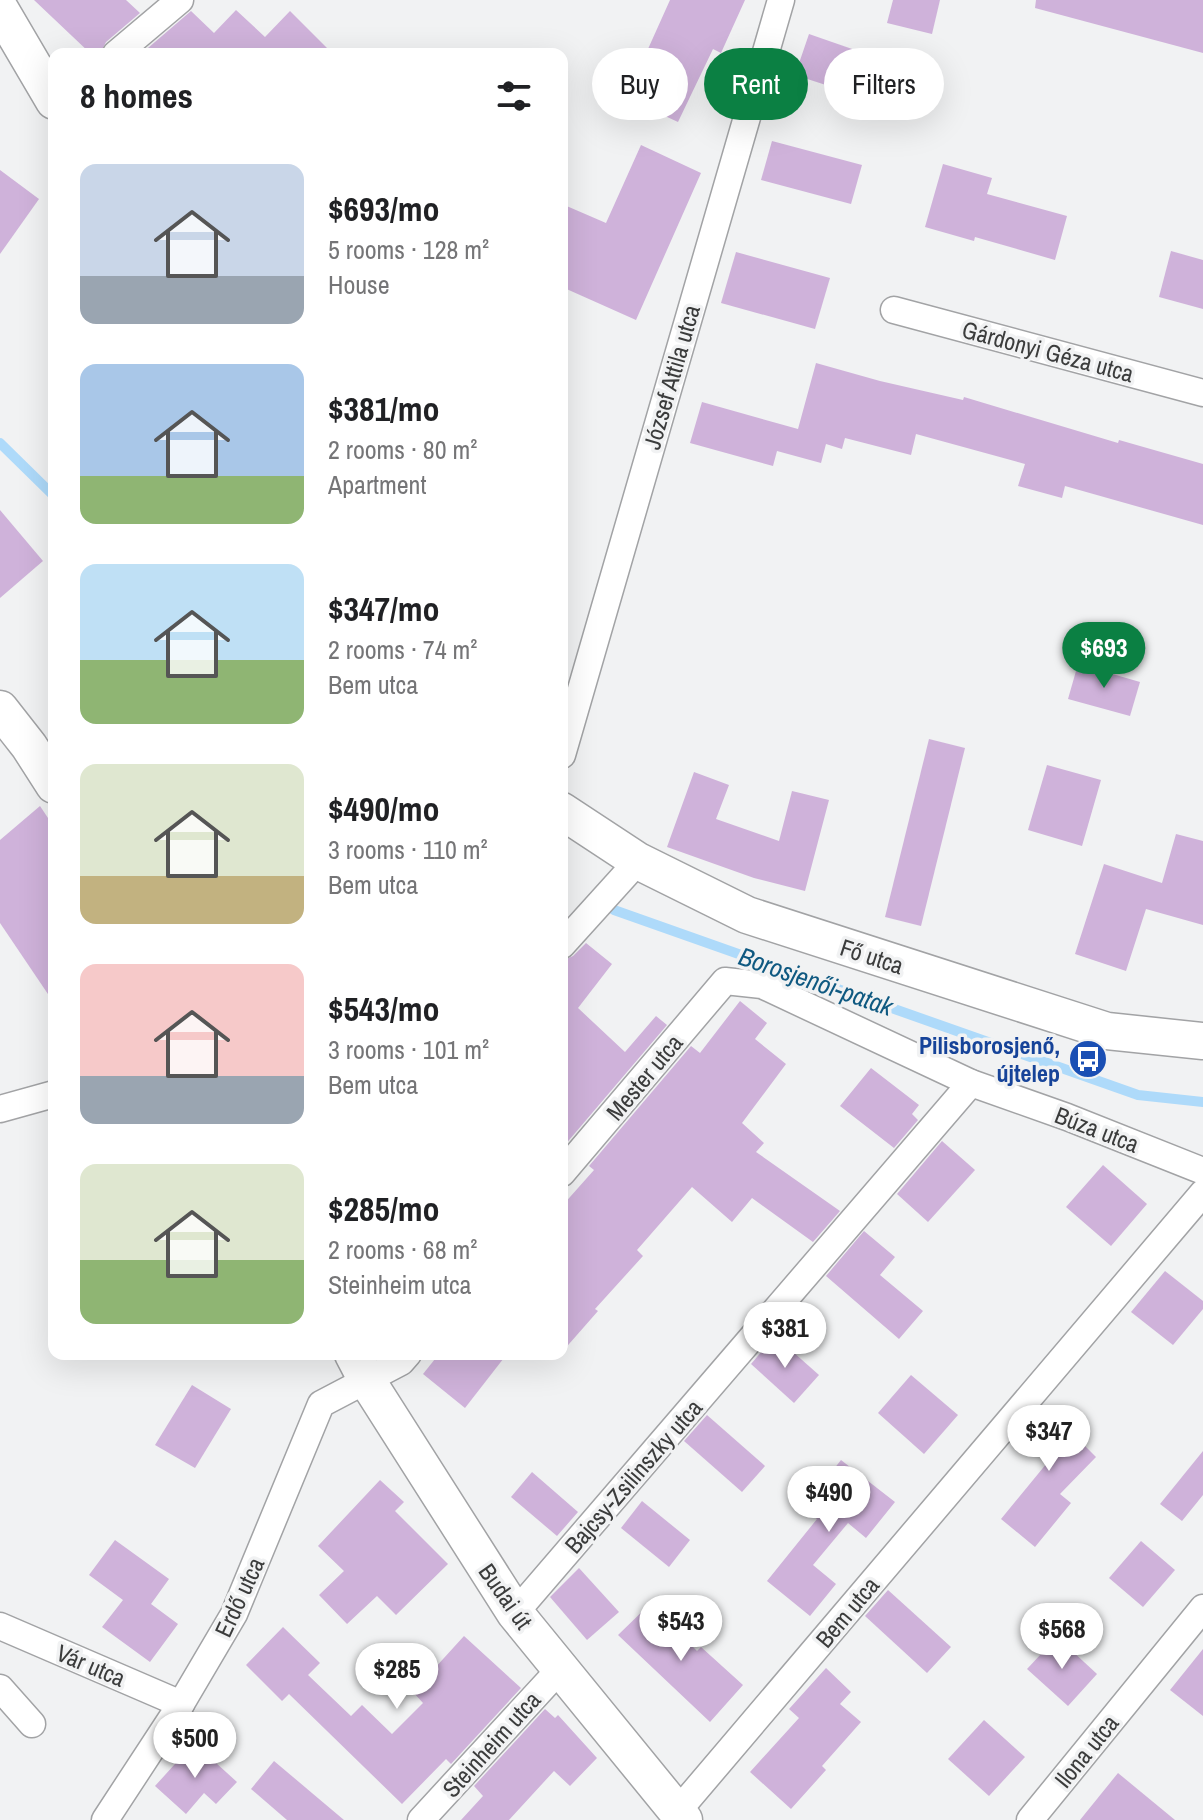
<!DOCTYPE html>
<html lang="en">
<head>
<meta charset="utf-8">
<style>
  :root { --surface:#fff; --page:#f6f6f6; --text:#202124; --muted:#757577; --accent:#0b8043 }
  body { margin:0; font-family:"Archivo Narrow",sans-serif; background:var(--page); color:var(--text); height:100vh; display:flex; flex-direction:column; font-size:30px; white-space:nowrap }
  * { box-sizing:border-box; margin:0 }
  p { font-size:26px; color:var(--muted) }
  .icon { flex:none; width:44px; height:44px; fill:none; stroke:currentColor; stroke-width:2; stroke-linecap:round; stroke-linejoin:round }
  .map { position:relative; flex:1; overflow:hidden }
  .panel { position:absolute; left:48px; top:48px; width:520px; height:1312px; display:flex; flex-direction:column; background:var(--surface); border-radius:16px; box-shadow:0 8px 32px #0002 }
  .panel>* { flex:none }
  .banner { position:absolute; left:592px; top:48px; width:490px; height:72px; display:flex; gap:16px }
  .price { position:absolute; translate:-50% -68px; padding:0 18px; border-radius:28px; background:#fff; color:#222; font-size:26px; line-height:52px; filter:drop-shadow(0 2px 4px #0008) }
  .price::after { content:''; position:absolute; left:50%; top:48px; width:24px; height:18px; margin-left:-12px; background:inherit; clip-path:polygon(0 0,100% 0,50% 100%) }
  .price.on { background:var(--accent); color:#fff }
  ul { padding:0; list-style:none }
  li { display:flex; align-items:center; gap:24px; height:200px; padding:0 32px }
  li span { display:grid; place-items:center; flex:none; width:224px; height:160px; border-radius:16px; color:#555 }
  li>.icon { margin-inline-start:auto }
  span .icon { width:96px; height:96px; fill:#fffc; stroke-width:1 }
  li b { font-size:34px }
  h2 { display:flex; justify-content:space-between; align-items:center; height:96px; padding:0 32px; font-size:34px }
  .tag { padding:0 28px; border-radius:36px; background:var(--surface); box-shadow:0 8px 32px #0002; font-size:28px; line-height:72px }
  .tag.on { background:var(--accent); color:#fff }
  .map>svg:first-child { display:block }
</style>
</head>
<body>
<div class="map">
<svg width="1203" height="1820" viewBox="0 0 1203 1820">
  <rect width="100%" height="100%" fill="#f1f2f3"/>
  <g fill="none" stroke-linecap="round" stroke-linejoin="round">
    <!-- stream -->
    <g stroke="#aedafa" stroke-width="10">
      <path d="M0,443L54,496"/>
      <path d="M614,910L1138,1095L1203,1102"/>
    </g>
  </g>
  <!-- building -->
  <g fill="#cfb2da">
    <path d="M34,0H126L140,13L106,42L100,54H91Z"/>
    <path d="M670,0H745L721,53L713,49L678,122L626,98Z"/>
    <path d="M893,0H940L932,34L887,23Z"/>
    <path d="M1036,0H1203V53L1035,8Z"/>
    <path d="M236,10L265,37L290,11L333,54H141L191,11L214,33Z"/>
    <path d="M809,34L855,50L897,56L886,88L868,83L859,108L828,98L832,87L795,75Z"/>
    <path d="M772,141L862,165L851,204L761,180Z"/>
    <path d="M641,145L701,173L636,320L562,287V204L606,223Z"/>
    <path d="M943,164L992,178L987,194L1067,216L1055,260L975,237L974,241L925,227Z"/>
    <path d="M0,170L39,199L0,254Z"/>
    <path d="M1171,251L1203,260V309L1159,297Z"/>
    <path d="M736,252L830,278L815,329L721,303Z"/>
    <path d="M816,363L880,381L963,400L964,397L1118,443L1119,440L1203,464V525L1065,486L1062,498L1018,486L1025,464L916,434L911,455L845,438L842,449L826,444L821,463L777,451L773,466L690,443L702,402L798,429Z"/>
    <path d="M0,510L43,561L0,598Z"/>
    <path d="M1078,664L1140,682L1130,716L1068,699Z"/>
    <path d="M929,739L965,748L921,926L885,917Z"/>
    <path d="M1047,765L1101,780L1082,846L1028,830Z"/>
    <path d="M694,772L729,785L716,819L779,841L792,791L829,800L805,891L754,878L667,847Z"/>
    <path d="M40,806L54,827V1003L0,923V840Z"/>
    <path d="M1176,834L1203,841V925L1146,909L1126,971L1075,954L1104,864L1162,883Z"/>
    <path d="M586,943L612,964L578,1008L625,1052L656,1016L667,1025L564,1146L562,961L573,956Z"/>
    <path d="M740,1001L767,1023L755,1039L786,1064L742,1123L764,1143L756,1152L840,1211L813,1242L752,1198L732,1222L692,1187L637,1250L643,1256L595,1309L598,1311L562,1352V1206L594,1170L589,1166L691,1046L700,1053Z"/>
    <path d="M871,1068L919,1105L912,1114L918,1120L894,1148L840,1106Z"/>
    <path d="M942,1141L975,1170L928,1222L897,1194Z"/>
    <path d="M1103,1165L1147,1204L1111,1246L1066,1207Z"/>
    <path d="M864,1231L895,1257L880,1275L923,1311L899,1339L826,1276Z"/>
    <path d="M1165,1271L1203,1301V1309L1173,1345L1131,1312Z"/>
    <path d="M775,1336L819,1375L794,1403L751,1364Z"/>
    <path d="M439,1354H507L465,1408L423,1374Z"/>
    <path d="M911,1375L958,1415L924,1454L878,1413Z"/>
    <path d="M192,1385L231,1409L195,1468L155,1445Z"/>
    <path d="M1043,1405L1055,1417L1063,1409L1087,1432L1079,1440L1096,1457L1060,1494L1071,1503L1035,1547L1001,1519L1047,1463L1019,1435Z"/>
    <path d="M707,1415L765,1466L742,1492L684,1441Z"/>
    <path d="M1203,1451V1495L1182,1521L1160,1504Z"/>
    <path d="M841,1460L895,1502L866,1538L848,1523L813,1565L836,1584L810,1616L767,1581L817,1519L803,1508Z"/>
    <path d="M532,1472L578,1512L557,1536L511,1497Z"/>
    <path d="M380,1480L404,1502L395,1511L448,1564L396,1615L377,1596L347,1624L319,1595L344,1571L318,1546Z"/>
    <path d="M642,1501L690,1540L669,1567L621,1528Z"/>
    <path d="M115,1540L169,1579L151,1604L178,1624L150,1662L102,1627L123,1600L89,1575Z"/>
    <path d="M1141,1541L1175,1570L1143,1607L1109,1578Z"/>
    <path d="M579,1568L619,1612L587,1640L550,1597Z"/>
    <path d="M888,1590L951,1647L927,1673L865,1616Z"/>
    <path d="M650,1604L697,1651L701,1647L743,1685L710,1722L618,1635Z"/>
    <path d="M283,1627L320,1663L308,1675L351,1716L362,1705L392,1734L423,1703L413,1692L464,1636L521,1688L451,1764L446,1759L402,1804L289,1694L282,1701L246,1665Z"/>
    <path d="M1057,1637L1097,1674L1068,1706L1027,1669Z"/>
    <path d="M1203,1649V1716L1170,1690Z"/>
    <path d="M826,1668L851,1692L840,1704L861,1722L822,1766L826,1770L791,1809L750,1772L799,1718L789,1709Z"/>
    <path d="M545,1709L555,1718L558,1715L597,1758L570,1786L554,1771L509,1820H461L483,1796L474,1786Z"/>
    <path d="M984,1720L1025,1757L989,1796L948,1759Z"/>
    <path d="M194,1743L237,1782L216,1804L204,1793L186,1814L155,1786Z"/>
    <path d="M274,1761L344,1820H287L251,1789Z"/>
    <path d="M1118,1773L1175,1820H1080Z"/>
  </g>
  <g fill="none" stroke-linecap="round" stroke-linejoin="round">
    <defs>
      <g id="street">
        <path d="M116,54L180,0"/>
        <path d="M894,310L1203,393"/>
        <path d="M562,755L781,0"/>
        <path d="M562,945L638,861"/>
        <path d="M0,1109L54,1094"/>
        <path d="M562,1173L725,981L762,985L971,1083L1067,1117L1203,1171"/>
        <path d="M515,1613L971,1083"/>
        <path d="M0,1626L181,1704"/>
        <path d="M0,1688L32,1724"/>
        <path d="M677,1812L1203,1193"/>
        <path d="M105,1820L181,1704L234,1614L321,1404L401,1362L408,1354"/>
        <path d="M421,1820L561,1668"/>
        <path d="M1030,1820L1203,1608"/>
      </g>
      <g id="secondary">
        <path d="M0,9L54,101"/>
        <path d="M0,709L29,746L54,785"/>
        <path d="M562,811L638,861L747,915L1107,1031L1203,1041"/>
        <path d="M353,1354L366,1379L515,1613L684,1820"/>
      </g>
    </defs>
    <!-- street casing -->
    <use href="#street" stroke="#a2a3a5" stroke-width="29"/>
    <!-- secondary casing -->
    <use href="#secondary" stroke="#a2a3a5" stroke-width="39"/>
    <!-- street -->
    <use href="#street" stroke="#fff" stroke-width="26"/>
    <!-- secondary -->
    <use href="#secondary" stroke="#fff" stroke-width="36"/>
  </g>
  <!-- icons -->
  <defs>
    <symbol id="bus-disc" viewBox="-11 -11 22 22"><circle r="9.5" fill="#1a4fb4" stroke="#f1f2f3"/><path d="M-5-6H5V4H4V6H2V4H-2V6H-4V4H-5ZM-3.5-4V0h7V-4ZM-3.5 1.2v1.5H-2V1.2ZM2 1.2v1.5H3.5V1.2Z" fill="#fff"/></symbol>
  </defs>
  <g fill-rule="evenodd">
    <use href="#bus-disc" x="1066" y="1037" width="44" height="44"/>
  </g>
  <g text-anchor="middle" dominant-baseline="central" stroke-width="7" stroke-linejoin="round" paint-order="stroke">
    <!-- street labels -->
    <g font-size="24" fill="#3b3c3c" stroke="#f1f2f3">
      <text transform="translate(1048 351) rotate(15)">Gárdonyi Géza utca</text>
      <text transform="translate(671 377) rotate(-74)">József Attila utca</text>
      <text transform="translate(872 956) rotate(18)">Fő utca</text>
      <text transform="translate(644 1077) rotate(-50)">Mester utca</text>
      <text transform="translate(1097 1129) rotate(21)">Búza utca</text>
      <text transform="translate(633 1476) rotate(-49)">Bajcsy-Zsilinszky utca</text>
      <text transform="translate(506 1596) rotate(55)">Budai út</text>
      <text transform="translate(239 1597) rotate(-65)">Erdő utca</text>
      <text transform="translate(847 1612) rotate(-50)">Bem utca</text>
      <text transform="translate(91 1665) rotate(23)">Vár utca</text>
      <text transform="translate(491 1744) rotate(-48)">Steinheim utca</text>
      <text transform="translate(1086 1751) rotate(-51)">Ilona utca</text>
    </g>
    <!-- transit labels -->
    <g font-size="24" font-weight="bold" fill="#164399" stroke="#f1f2f3" text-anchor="end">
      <text x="1060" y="1045">Pilisborosjenő,<tspan x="1060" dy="28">újtelep</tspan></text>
    </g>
    <!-- water labels -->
    <g font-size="26" font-style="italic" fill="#0f5981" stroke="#f1f2f3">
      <text transform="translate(816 981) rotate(19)">Borosjenői-patak</text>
    </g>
  </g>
</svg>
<b class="price on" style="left:1104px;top:690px">$693</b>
<b class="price" style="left:785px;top:1370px">$381</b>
<b class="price" style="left:1049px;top:1473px">$347</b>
<b class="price" style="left:829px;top:1534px">$490</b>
<b class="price" style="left:681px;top:1663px">$543</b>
<b class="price" style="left:1062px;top:1671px">$568</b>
<b class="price" style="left:397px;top:1711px">$285</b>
<b class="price" style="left:195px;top:1780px">$500</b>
<div class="banner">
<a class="tag">Buy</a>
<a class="tag on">Rent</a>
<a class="tag">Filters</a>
</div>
<section class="panel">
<h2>8 homes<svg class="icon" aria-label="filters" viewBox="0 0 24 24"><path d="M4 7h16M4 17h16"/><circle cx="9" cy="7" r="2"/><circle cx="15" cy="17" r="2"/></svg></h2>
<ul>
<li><span style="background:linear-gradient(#c9d6e8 70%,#9aa5b1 0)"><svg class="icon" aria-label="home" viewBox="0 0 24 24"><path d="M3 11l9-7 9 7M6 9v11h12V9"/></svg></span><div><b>$693/mo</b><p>5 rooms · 128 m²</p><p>House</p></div></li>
<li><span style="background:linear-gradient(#a9c7e8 70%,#8fb573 0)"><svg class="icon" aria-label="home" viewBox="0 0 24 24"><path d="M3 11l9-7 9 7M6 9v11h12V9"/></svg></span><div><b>$381/mo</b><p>2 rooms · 80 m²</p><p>Apartment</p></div></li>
<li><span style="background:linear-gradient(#bfe0f5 60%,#8fb573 0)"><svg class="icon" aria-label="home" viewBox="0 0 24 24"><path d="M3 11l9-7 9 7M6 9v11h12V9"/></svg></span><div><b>$347/mo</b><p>2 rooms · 74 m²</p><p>Bem utca</p></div></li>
<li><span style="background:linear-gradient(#dfe7d0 70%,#c2b280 0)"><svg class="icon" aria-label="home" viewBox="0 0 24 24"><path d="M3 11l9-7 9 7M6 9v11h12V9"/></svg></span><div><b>$490/mo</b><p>3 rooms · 110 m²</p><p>Bem utca</p></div></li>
<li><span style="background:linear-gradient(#f6c9c9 70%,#9aa5b1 0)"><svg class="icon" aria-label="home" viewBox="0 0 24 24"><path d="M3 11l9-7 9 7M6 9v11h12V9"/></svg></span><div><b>$543/mo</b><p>3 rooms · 101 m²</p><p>Bem utca</p></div></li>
<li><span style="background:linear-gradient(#dfe7d0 60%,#8fb573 0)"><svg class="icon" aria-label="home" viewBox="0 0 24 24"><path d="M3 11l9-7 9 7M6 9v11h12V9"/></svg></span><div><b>$285/mo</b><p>2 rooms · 68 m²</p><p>Steinheim utca</p></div></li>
</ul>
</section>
</div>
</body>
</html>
